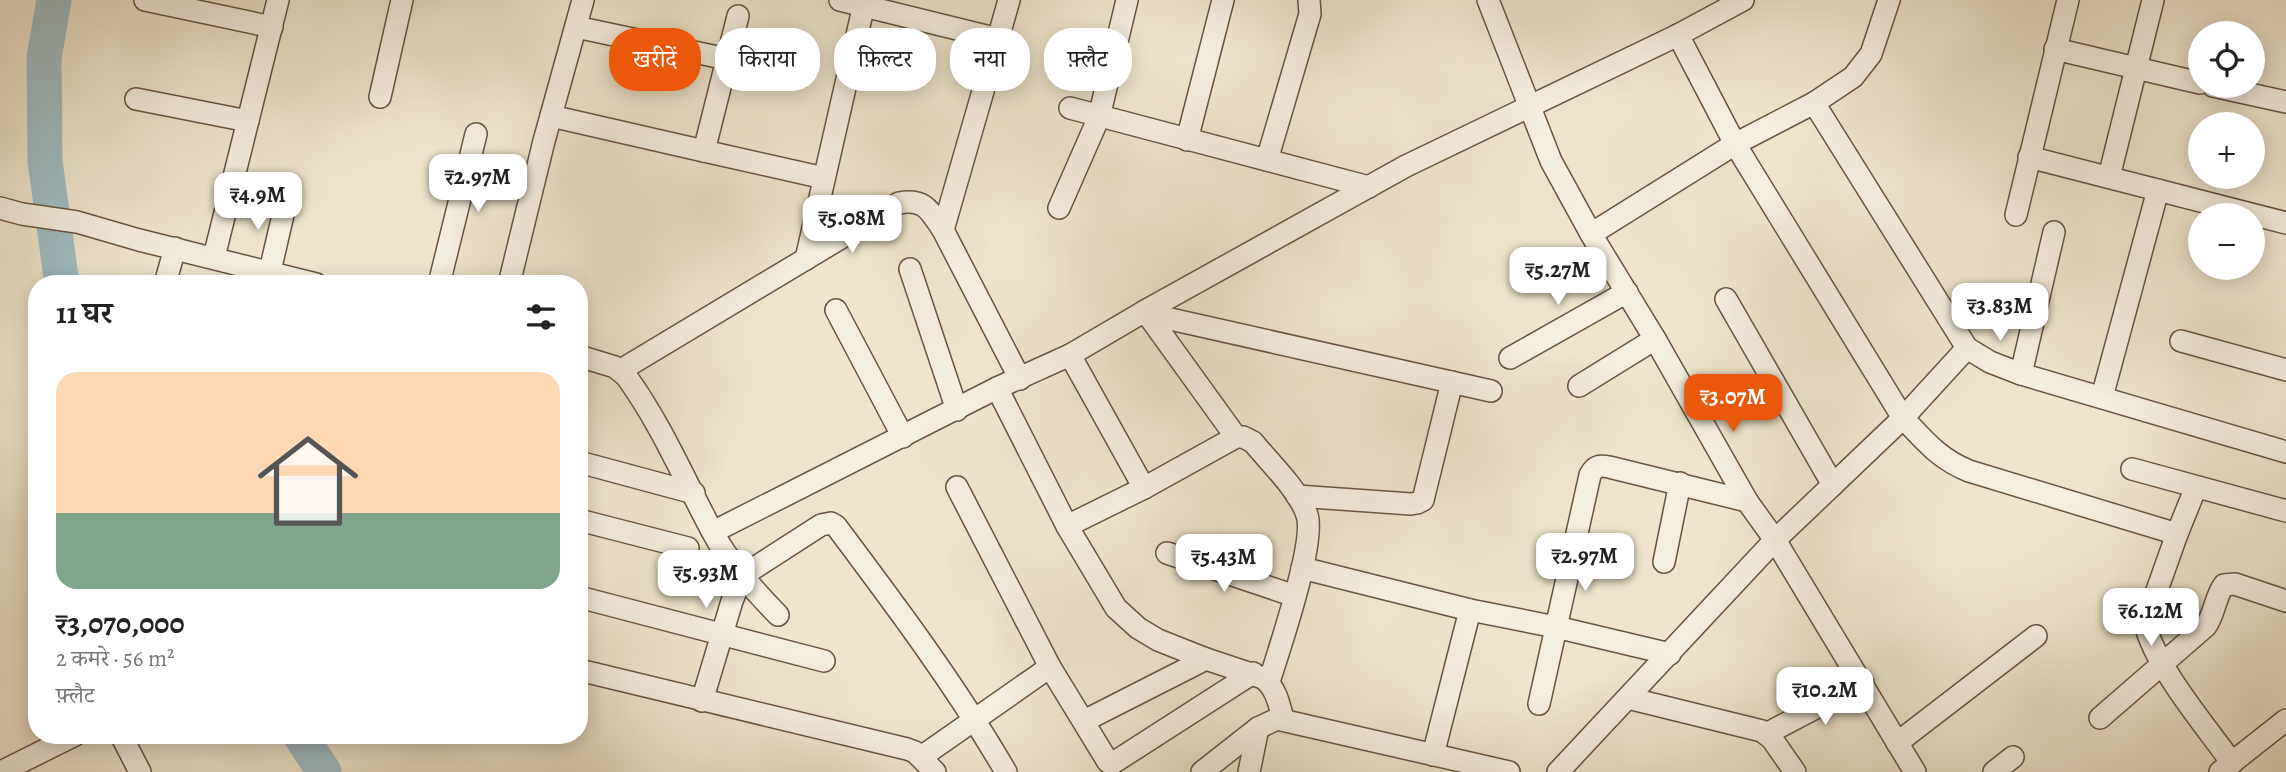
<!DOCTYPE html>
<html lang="hi">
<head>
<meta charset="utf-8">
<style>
  :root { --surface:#fff; --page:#f6f6f6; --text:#222; --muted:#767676; --accent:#ea580c }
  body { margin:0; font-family:Alegreya,"Noto Serif Devanagari",serif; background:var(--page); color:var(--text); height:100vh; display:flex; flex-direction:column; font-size:26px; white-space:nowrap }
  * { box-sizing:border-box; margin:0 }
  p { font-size:23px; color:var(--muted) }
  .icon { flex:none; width:38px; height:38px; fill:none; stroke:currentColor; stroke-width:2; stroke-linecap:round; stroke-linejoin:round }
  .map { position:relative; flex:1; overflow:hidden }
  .side { position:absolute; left:28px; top:275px; width:560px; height:469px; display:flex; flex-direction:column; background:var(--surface); border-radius:28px; box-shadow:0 4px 18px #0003 }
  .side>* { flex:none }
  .guide { position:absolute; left:609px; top:28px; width:665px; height:63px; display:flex; gap:14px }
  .buttons { position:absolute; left:2188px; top:21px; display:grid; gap:14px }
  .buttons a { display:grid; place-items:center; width:77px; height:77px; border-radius:50%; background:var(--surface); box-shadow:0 4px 18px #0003; font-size:35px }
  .price { position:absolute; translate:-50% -60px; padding:0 16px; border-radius:14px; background:#fff; color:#222; font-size:23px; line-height:46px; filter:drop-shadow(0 2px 4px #0008) }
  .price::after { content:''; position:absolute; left:50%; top:42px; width:21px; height:16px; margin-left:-10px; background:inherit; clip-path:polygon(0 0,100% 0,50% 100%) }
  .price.selected { background:var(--accent); color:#fff }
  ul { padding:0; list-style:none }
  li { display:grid; align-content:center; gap:14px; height:371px; padding:0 28px }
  li span { display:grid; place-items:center; height:217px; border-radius:21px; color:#555 }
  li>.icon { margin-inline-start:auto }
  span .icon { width:126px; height:126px; fill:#fffc; stroke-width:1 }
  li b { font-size:30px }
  h2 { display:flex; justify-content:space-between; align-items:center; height:84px; padding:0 28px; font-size:30px }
  .chip { padding:0 24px; border-radius:28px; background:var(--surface); box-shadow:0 4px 18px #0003; font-size:24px; line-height:63px }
  .chip.selected { background:var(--accent); color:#fff }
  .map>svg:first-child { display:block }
</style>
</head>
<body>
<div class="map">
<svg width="2286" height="772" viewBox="0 0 2286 772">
  <rect width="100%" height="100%" fill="#eee5cb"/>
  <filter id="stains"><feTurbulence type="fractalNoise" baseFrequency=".00286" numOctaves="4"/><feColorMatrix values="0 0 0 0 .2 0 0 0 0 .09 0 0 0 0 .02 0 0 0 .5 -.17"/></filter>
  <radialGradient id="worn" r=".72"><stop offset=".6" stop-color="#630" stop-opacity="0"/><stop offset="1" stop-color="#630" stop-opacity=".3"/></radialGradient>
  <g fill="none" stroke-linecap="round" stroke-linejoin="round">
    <!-- river -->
    <g stroke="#9fbcc3" stroke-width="35">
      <path d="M54,0L44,58L45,161L62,284"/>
      <path d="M300,735L324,772"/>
    </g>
    <defs>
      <g id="minor">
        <path d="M145,0L272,27"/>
        <path d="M840,0L998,39L1009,0"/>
        <path d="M1488,0L1551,161L1591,234L1655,339L1747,501L1775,540L1915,772"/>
        <path d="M738,16L704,151L824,178"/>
        <path d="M576,27L727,59"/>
        <path d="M1678,35L1735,144L1903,418C1925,441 1939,459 1969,471L2177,534"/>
        <path d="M2055,49L2200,83"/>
        <path d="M2213,86L2286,102"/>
        <path d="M380,97L402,0"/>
        <path d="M136,99L248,121"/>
        <path d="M1814,103L1967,348L1990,362L2021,374L2286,452"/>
        <path d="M1070,108L1369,187"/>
        <path d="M551,116L704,151"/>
        <path d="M1187,140L1223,0"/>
        <path d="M2029,157L2286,223"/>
        <path d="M1267,160L1310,14L1309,0"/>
        <path d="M2109,177L2153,0"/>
        <path d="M0,208L22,214L77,222L139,240L316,284"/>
        <path d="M1059,208L1099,117L1127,0"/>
        <path d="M2016,215L2068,0"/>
        <path d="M943,230L998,39"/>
        <path d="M1591,234L1735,144L1814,103L1853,77L1871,54L1889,0"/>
        <path d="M214,257L278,0"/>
        <path d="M806,259L865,0"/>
        <path d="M910,269L957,410"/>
        <path d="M165,284L175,248"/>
        <path d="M267,284L289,189"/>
        <path d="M439,284L476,134"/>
        <path d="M509,284L544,141L583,0"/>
        <path d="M1726,299L1833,485"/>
        <path d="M836,310L903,437"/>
        <path d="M1145,311L1236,437"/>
        <path d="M1148,314L1491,391"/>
        <path d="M2181,341L2286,370"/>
        <path d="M1070,355L1144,488"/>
        <path d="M579,356L615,367L626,376C661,424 684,479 712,531C729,563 753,589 778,615"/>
        <path d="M1510,358L1627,292"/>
        <path d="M621,370L899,203C925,198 930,211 943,230L1020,379"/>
        <path d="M2021,374L2054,232"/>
        <path d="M1579,386L1655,339"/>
        <path d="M997,388L1067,526L1116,608L1138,628L1158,640L1206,659L1263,678C1276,688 1279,703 1283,719"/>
        <path d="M2102,397L2158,190"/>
        <path d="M579,462L694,493"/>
        <path d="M2132,469L2286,511"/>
        <path d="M957,487L1050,667L1108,762L1113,763L1253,673"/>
        <path d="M2196,487L2177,534L2145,624C2156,668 2205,725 2232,763"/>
        <path d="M1297,496L1411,504L1417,503L1423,500L1452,382"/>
        <path d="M579,520L688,548"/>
        <path d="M1067,526L1144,488L1236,437H1243L1253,442C1269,462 1299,490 1307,515C1316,542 1279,650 1269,682"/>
        <path d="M713,532L997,388L1070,355L1145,311L1406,166L1678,35L1743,0"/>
        <path d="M1167,553L1295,596"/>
        <path d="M1664,562L1680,483"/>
        <path d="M1302,568L1470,610L1556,627L1670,654"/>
        <path d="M579,597L824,661"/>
        <path d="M579,670L907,749L915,752L935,772"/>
        <path d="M1628,698L1762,731L1772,739L1795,772"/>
        <path d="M702,701L732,601L742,576L821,525L831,523L836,526C896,606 956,686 1006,772"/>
        <path d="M1539,704L1590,475C1595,466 1599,465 1609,467L1747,501"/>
        <path d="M2100,718L2206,626C2215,613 2215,597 2224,585L2235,584L2286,601"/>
        <path d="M1084,721L1206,659"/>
        <path d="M1766,734L1863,683"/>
        <path d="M121,735L140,772"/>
        <path d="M1897,743L2036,636"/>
        <path d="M1433,755L1470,610"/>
        <path d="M921,757L1050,667"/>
        <path d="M1,772L75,735"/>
        <path d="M1202,772L1258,728L1277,719L1509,772"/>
        <path d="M1249,772L1258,728"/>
        <path d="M1558,772L1775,540L1903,418L1967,348"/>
        <path d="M1994,772L2013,757"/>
        <path d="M2220,772L2286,720"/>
      </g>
    </defs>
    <!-- minor casing -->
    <use href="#minor" stroke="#68543f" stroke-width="24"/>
    <!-- minor -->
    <use href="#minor" stroke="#f4eedd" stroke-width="21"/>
  </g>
  <rect width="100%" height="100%" filter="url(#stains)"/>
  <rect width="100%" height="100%" fill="url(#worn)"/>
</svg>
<div class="buttons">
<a><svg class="icon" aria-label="locate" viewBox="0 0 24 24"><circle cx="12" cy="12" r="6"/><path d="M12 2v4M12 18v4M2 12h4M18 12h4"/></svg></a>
<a>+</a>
<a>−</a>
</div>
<b class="price" style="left:478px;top:214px">₹2.97M</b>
<b class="price" style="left:258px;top:232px">₹4.9M</b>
<b class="price" style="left:852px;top:255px">₹5.08M</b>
<b class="price" style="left:1558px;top:307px">₹5.27M</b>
<b class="price" style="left:2000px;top:343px">₹3.83M</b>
<b class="price selected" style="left:1733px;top:434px">₹3.07M</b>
<b class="price" style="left:1585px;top:593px">₹2.97M</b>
<b class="price" style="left:1224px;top:594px">₹5.43M</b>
<b class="price" style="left:706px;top:610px">₹5.93M</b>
<b class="price" style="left:2151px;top:648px">₹6.12M</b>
<b class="price" style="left:1825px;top:727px">₹10.2M</b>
<div class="guide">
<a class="chip selected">खरीदें</a>
<a class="chip">किराया</a>
<a class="chip">फ़िल्टर</a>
<a class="chip">नया</a>
<a class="chip">फ़्लैट</a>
</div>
<section class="side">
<h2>11 घर<svg class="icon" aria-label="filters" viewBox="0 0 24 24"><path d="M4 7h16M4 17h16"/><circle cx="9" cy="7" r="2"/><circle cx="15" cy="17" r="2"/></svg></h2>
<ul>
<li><span style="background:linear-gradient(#ffd9b3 65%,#7fa58c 0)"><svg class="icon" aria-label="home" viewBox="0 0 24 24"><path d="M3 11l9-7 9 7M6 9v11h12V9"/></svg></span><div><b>₹3,070,000</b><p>2 कमरे · 56 m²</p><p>फ़्लैट</p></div></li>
</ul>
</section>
</div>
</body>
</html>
